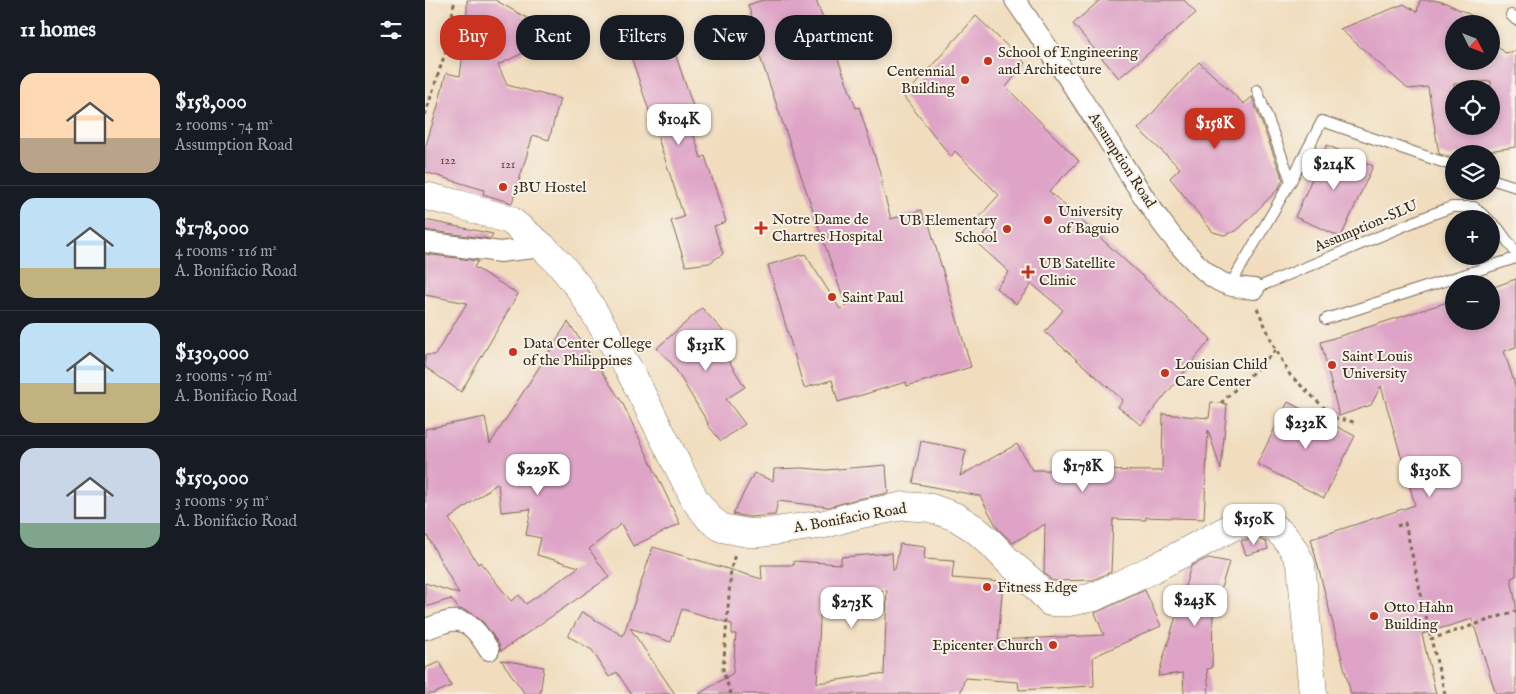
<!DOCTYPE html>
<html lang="en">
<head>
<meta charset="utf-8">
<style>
  :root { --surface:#171b24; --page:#242831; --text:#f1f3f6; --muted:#9ea1a6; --line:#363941; --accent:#c8321e }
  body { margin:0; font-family:"IM FELL English",serif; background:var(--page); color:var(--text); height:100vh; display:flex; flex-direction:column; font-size:19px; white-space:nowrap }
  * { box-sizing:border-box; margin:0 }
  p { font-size:16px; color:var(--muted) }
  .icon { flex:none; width:28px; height:28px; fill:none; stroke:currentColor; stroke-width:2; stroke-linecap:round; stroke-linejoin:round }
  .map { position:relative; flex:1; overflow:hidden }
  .drawer { display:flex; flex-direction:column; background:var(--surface); width:425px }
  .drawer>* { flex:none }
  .hud { position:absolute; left:15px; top:15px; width:475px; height:45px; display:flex; gap:10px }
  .needle { width:32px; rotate:132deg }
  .controls { position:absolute; left:1020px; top:15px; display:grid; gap:10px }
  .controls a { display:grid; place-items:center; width:55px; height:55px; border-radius:50%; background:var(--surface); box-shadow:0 2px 8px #0003; font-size:25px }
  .price { position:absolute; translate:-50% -42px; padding:0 11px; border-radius:10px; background:#fff; color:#222; font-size:16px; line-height:32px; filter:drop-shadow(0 1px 2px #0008) }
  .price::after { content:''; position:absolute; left:50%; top:30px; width:15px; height:11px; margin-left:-8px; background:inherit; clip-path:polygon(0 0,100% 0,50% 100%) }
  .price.current { background:var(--accent); color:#fff }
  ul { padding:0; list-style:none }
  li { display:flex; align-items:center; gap:15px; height:125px; padding:0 20px }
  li+li { border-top:1px solid var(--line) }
  li span { display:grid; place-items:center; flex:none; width:140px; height:100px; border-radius:15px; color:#555 }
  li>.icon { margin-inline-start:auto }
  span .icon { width:60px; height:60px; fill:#fffc; stroke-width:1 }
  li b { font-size:21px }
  h2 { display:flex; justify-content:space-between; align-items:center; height:60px; padding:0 20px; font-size:21px }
  .pill { padding:0 18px; border-radius:20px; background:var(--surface); box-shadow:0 2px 8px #0003; font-size:18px; line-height:45px }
  .pill.current { background:var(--accent); color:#fff }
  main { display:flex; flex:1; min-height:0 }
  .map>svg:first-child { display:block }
</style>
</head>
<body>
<main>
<section class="drawer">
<h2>11 homes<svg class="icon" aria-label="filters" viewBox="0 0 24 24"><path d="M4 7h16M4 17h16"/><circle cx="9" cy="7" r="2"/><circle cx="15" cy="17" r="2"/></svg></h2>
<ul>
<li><span style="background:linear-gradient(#ffd9b3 65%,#b9a48a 0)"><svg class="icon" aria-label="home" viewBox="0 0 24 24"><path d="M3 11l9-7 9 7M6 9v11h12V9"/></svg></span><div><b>$158,000</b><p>2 rooms · 74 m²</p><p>Assumption Road</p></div></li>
<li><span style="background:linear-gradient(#bfe0f5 70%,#c2b280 0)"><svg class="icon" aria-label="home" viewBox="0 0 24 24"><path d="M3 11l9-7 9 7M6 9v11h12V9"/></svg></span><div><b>$178,000</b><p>4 rooms · 116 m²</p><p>A. Bonifacio Road</p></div></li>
<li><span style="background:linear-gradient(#bfe0f5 60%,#c2b280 0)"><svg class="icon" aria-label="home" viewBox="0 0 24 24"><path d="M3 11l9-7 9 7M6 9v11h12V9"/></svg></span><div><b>$130,000</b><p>2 rooms · 76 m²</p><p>A. Bonifacio Road</p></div></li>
<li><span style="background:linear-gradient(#c9d6e8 75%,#7fa58c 0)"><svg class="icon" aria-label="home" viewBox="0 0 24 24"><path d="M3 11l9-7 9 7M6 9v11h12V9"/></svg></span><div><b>$150,000</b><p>3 rooms · 95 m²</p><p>A. Bonifacio Road</p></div></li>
</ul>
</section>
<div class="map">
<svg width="1091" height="694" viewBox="0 0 1091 694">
  <rect width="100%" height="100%" fill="#f7f3e8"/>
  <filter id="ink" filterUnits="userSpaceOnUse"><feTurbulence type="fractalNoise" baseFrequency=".02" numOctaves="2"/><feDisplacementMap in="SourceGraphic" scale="10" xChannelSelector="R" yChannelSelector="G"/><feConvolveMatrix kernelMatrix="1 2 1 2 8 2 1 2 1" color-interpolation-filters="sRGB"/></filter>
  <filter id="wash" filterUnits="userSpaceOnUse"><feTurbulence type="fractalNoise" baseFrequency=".0096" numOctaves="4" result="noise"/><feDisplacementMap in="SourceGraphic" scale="20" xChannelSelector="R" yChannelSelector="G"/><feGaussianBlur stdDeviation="1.12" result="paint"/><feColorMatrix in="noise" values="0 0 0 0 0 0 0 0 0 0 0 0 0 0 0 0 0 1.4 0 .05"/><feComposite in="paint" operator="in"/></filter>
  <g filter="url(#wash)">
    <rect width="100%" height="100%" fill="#f1ddbe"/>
    <g id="blocks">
      <!-- building -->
      <g fill="#dea3c6" fill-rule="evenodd">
        <path d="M42,0H70L109,22L98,53L73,65L82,85L135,99L124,140L108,135L87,203L58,194L59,190L0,172V148L13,106L21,73L35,76L42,23Z"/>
        <path d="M338,0H391L431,108L434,107L458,182L456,183L466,219L497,210L501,225L504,224L546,367L482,386L481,382L413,402L407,380L379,388L343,265L380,254L415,309L421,306L322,19L327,17L323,5Z"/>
        <path d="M675,0H759L771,13L694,78L648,24Z"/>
        <path d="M995,0H1008L1021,3L1064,24H1029V61H1066V39L1080,53L1091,51V147L1042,154H1029V156H1022L1014,154L1003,87L983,89L915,29L979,4L992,12ZM1066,81V126H1029V84Z"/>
        <path d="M551,16L600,63L581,87L654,161L624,191L786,339L716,425L693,407L698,400L620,332L638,310L607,284L591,304L571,288L584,272L552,243L564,229L552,219L574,195L530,151L526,157L479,97Z"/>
        <path d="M241,27L272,118L264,121L276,158L280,156L301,222L289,226L298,254L284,263L261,266L246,221L259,217L201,41Z"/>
        <path d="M774,62L819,104L827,97L858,180L853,189L817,226L811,231L799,235L788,232L745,178L755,168L713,129Z"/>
        <path d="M902,145L948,166L916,237L870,217Z"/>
        <path d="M0,220L68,234L65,239L0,230Z"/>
        <path d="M0,254L53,261L49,267L93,294L36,392L0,367V355H10L42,303L0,295Z"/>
        <path d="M1091,279V347L1079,351L1091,388V576L1086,578L1091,605V694H1071L1047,619L997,634L1011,694H926L886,539L990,505L956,386L946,405L914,416L896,342L1029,300V321H1066V288Z"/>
        <path d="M277,308L298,331L290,339L320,387L301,399L320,424L296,441L282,424L283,423L248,365L232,348Z"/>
        <path d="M143,322L197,402L255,524L208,546L196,524L164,549L184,577L76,651L74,644L58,622L45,612L34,609L26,599L0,607V583L34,594L0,532V429L60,417L65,444ZM73,483L76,512L106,509L101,535L116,538L112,555L154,567L101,604L94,595L86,601L55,562L53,564L24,519Z"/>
        <path d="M786,402L802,404L796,470L783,430L779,519L721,517V520L688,519L686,572L668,580L627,581L619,572L620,524L588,543L573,529L555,496L488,483L496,441L541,450L535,476L592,444L607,470L737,471L738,414L784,418Z"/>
        <path d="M863,402L930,436L899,498L832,464Z"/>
        <path d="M461,465L463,493L428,500L404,507L353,501L350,515L324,517L308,514L329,473L348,481L349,469L377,468L401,470Z"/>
        <path d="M831,538L841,542L843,549L821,555L816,541Z"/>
        <path d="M475,544L500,547L499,559L529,561L527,578L578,582L573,640L679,635L670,613L720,590L736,626L668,657L669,686L594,690L593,682L540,678L535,694H274L308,673L311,634H307V624L257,609L246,642L205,628L250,694H206L192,672L184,677L167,650L143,636L157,612L198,636L228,547L337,579L336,565H369V561L416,564V557L467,553L468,569H470ZM462,590L459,675L453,674L392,683L396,599Z"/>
        <path d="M783,558L804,562L788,614L787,668L782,669L784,694H759L758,673L733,676L766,566Z"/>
        <path d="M76,660L119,667L115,694H100Z"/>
        <path d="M15,662L26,686L8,694H0V668Z"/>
      </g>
    </g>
  </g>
  <g filter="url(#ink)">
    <use href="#blocks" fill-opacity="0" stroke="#7b6956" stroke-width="1"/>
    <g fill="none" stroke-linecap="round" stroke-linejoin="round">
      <defs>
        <g id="service">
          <path d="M1086,15L1091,20"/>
          <path d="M832,90L866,181"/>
          <path d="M1066,179L1091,187"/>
          <path d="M1066,222L1073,228L1091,253"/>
          <path d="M804,287L866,181L897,121L1029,166"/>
          <path d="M829,289L1005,215L1027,207H1049L1063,219"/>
          <path d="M901,319L1091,258"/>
        </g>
        <g id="minor">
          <path d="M590,0C621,45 652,91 681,137C709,181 745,245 786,276C801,287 812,287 829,289"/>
          <path d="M0,242L75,252L118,247"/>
          <path d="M0,629C8,627 18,622 26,621C45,618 56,637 64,650"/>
        </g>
        <path id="secondary" d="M0,196L33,204L85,220L118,247L135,264L155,289L206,373L270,500L285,519L297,528L323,533H336L400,524L431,515L479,506L506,508L531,517L550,529L566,543L583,561L607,582L625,602H644L669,597L726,570L807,527C844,513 862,533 876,564L888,694"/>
      </defs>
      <!-- service casing -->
      <use href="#service" stroke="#7b6956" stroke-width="12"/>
      <!-- minor casing -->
      <use href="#minor" stroke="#7b6956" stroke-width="22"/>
      <!-- secondary casing -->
      <use href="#secondary" stroke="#7b6956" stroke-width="29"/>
      <!-- path -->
      <g stroke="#7b6956" stroke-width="3" stroke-dasharray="4 4" stroke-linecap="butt">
        <path d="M0,115L21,50L29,4L27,0"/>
        <path d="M832,308L851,350L865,375L910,418L929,422"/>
        <path d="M796,403L851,350"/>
        <path d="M972,526L980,523L1006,639"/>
        <path d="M306,694L298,671L306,569L310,554"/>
        <path d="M1020,694L1006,639L1091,611"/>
      </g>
      <!-- service -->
      <use href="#service" stroke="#fff" stroke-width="10"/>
      <!-- minor -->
      <use href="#minor" stroke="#fff" stroke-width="20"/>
      <!-- secondary -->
      <use href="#secondary" stroke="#fff" stroke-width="28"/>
    </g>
  </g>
  <!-- markers -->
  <g fill="#c8321e" stroke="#f7f3e8" stroke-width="2">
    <circle cx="563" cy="61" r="5"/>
    <circle cx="540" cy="80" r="5"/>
    <circle cx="78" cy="187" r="5"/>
    <circle cx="623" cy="220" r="5"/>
    <path d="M333.5 220.5h5v5h5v5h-5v5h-5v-5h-5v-5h5z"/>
    <circle cx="582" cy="229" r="5"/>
    <path d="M600.5 264.5h5v5h5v5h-5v5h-5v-5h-5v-5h5z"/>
    <circle cx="407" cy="297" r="5"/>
    <circle cx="88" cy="352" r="5"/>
    <circle cx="907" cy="365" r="5"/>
    <circle cx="740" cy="373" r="5"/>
    <circle cx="562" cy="587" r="5"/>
    <circle cx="949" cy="616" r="5"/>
    <circle cx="628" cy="645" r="5"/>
  </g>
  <g text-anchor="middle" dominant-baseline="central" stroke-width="4" stroke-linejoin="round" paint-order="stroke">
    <!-- number labels -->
    <g font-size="12" fill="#644848">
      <text x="23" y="160">122</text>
      <text x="83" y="164">121</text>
    </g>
    <!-- poi labels -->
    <g font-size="15" fill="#3b2a1e" stroke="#f7f3e8" text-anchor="start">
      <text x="573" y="52">School of Engineering<tspan x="573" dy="17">and Architecture</tspan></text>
      <text x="530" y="71" text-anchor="end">Centennial<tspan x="530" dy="17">Building</tspan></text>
      <text x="88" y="187">3BU Hostel</text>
      <text x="633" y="211">University<tspan x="633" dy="17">of Baguio</tspan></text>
      <text x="347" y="219">Notre Dame de<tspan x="347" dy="17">Chartres Hospital</tspan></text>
      <text x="572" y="220" text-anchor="end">UB Elementary<tspan x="572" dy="17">School</tspan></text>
      <text x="614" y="263">UB Satellite<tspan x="614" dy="17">Clinic</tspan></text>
      <text x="417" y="297">Saint Paul</text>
      <text x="98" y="343">Data Center College<tspan x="98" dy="17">of the Philippines</tspan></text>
      <text x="917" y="356">Saint Louis<tspan x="917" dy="17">University</tspan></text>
      <text x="750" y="364">Louisian Child<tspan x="750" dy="17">Care Center</tspan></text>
      <text x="572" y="587">Fitness Edge</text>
      <text x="959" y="607">Otto Hahn<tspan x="959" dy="17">Building</tspan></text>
      <text x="618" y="645" text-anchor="end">Epicenter Church</text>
    </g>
    <!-- street labels -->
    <g font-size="15" fill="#3b2a1e" stroke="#f7f3e8">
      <text transform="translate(697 160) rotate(57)">Assumption Road</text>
      <text transform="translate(941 226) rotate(-23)">Assumption-SLU</text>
      <text transform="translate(425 518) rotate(-10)">A. Bonifacio Road</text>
    </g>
  </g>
</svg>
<div class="controls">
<a><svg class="needle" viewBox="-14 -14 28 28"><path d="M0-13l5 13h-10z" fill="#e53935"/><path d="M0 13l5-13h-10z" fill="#9ea1a6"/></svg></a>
<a><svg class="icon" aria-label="locate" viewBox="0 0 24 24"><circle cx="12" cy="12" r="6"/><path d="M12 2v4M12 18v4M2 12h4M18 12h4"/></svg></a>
<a><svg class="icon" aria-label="layers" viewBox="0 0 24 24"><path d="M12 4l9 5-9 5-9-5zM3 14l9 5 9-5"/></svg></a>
<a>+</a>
<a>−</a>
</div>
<b class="price" style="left:254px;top:146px">$104K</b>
<b class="price current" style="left:790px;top:150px">$158K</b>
<b class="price" style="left:909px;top:191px">$214K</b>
<b class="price" style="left:281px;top:372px">$131K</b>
<b class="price" style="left:881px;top:450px">$232K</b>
<b class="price" style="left:658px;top:493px">$178K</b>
<b class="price" style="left:113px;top:496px">$229K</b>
<b class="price" style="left:1005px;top:498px">$130K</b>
<b class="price" style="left:829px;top:546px">$150K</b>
<b class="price" style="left:770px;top:627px">$243K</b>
<b class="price" style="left:427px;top:629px">$273K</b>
<div class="hud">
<a class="pill current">Buy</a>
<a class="pill">Rent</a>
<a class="pill">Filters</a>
<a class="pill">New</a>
<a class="pill">Apartment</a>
</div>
</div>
</main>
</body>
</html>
